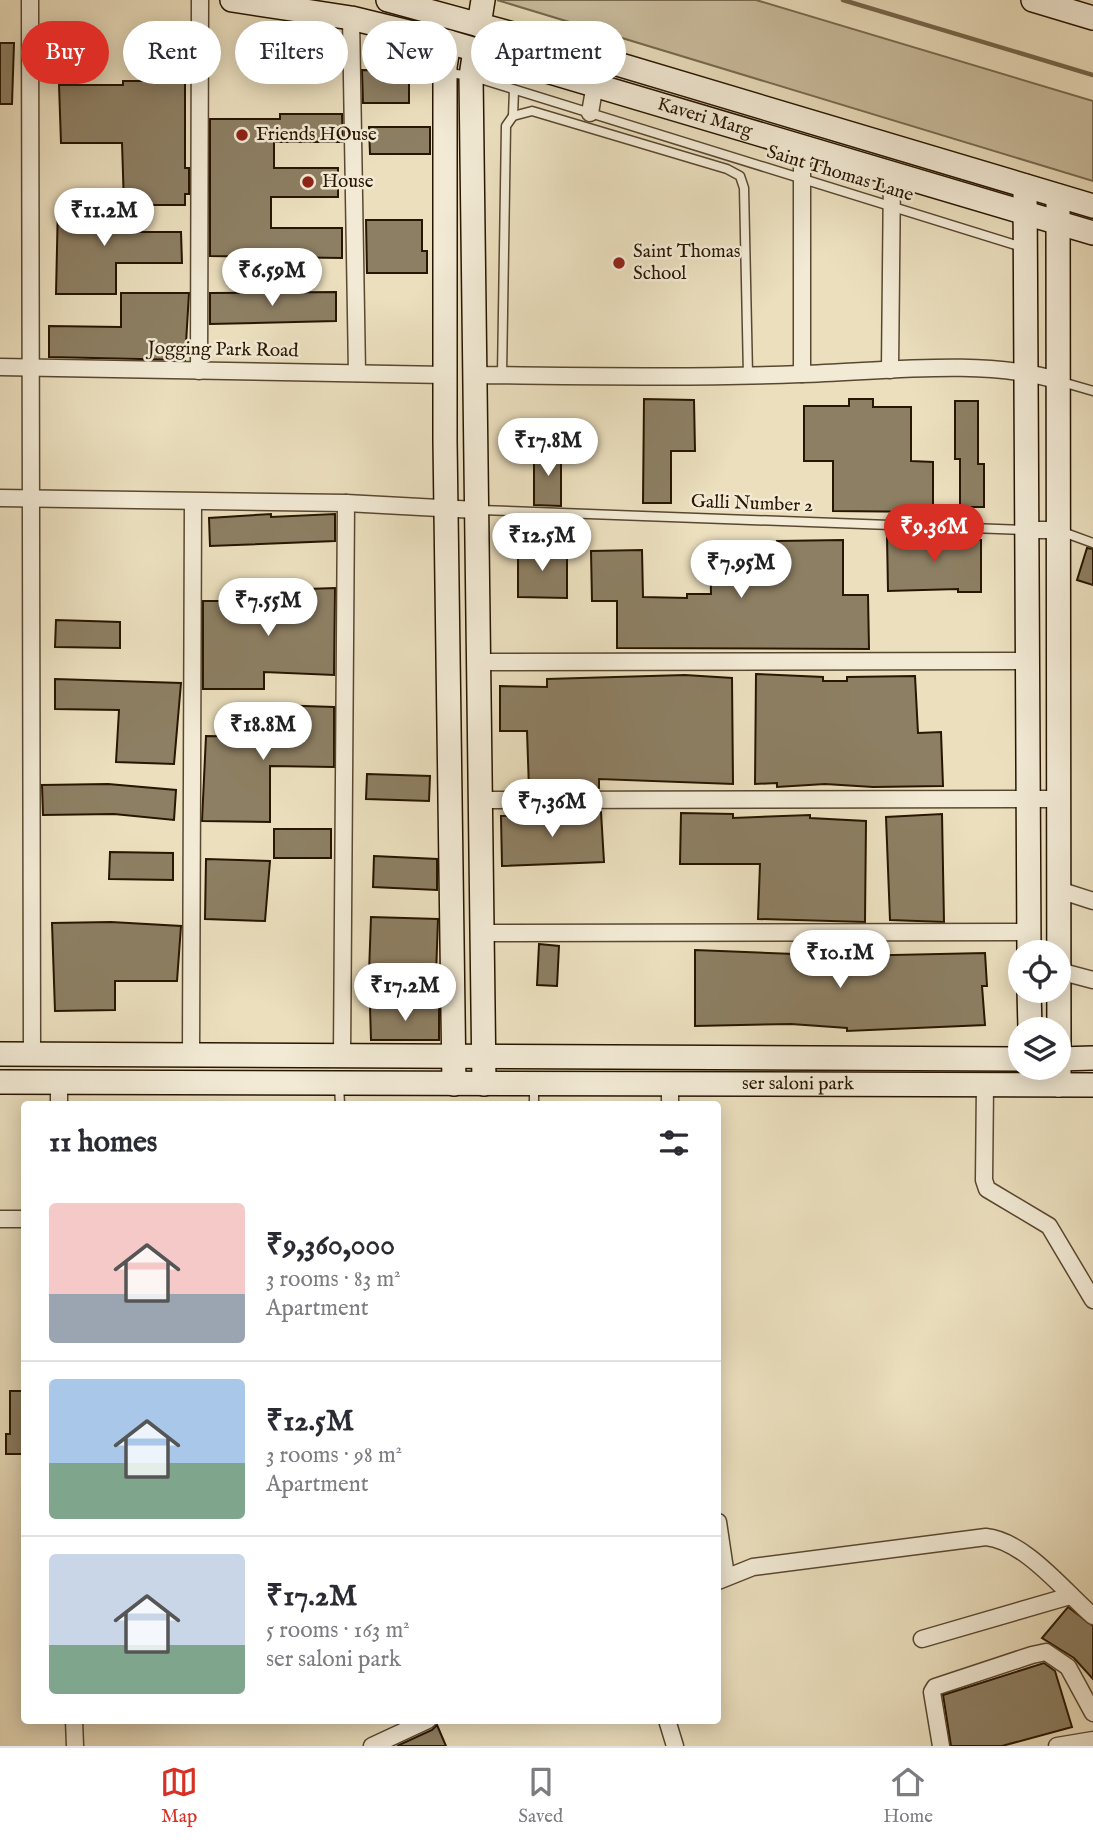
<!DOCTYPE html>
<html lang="en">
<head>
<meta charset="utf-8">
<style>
  :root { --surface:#fff; --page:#f2f2f3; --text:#2b2b33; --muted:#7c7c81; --line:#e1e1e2; --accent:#d93025 }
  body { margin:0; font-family:"IM FELL English",serif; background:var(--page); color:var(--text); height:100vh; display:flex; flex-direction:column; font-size:26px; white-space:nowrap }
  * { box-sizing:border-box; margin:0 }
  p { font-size:23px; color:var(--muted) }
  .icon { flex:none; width:38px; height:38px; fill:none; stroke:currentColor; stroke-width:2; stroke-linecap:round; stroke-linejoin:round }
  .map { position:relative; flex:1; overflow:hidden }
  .side { position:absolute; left:21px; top:1101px; width:700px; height:623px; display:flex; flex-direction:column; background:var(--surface); border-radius:7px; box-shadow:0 4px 18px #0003 }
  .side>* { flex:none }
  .banner { position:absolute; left:21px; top:21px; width:700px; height:63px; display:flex; gap:14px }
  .buttons { position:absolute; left:1008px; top:940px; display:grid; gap:14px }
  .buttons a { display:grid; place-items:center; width:63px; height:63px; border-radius:50%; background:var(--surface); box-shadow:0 4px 18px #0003; font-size:35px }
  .price { position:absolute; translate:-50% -60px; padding:0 16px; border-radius:24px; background:#fff; color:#222; font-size:23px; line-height:46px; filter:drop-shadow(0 2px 4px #0008) }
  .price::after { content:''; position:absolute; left:50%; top:42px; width:21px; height:16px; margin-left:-10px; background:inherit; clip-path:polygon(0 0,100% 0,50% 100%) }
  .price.selected { background:var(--accent); color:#fff }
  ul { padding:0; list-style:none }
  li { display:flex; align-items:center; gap:21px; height:175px; padding:0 28px }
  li+li { border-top:2px solid var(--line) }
  li span { display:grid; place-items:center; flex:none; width:196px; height:140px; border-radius:7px; color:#555 }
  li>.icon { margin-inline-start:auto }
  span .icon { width:84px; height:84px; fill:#fffc; stroke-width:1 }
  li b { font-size:30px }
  h2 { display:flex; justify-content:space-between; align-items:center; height:84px; padding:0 28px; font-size:30px }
  .pill { padding:0 24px; border-radius:32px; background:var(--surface); box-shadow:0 4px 18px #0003; font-size:24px; line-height:63px }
  .pill.selected { background:var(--accent); color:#fff }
  .tab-bar { display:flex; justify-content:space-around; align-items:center; height:98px; border-top:2px solid var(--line); background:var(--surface); font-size:19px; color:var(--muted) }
  .tab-bar a { display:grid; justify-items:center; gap:4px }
  .tab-bar .selected { color:var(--accent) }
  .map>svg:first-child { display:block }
</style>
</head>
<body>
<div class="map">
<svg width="1093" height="1746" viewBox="0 0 1093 1746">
  <rect width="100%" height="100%" fill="#ebdfbe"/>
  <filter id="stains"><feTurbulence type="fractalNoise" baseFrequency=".00286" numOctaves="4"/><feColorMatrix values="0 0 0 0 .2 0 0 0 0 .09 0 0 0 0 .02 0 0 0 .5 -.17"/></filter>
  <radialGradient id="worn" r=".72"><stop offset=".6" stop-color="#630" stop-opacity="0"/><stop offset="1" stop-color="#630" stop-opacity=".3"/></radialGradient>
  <!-- green -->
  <path fill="#cabd9e" stroke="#796a4f" stroke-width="2" d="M497,0H756L1093,101V181Z"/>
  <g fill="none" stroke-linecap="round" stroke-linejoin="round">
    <!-- stream -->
    <path stroke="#75664b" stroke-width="4.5" d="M843,0L1093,75"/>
  </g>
  <!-- building -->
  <g fill="#8d7f63" stroke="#281600" stroke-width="2">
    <path d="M0,43H14L12,104H0Z"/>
    <path d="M362,70L409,71V103H363Z"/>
    <path d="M123,81H185V168H189V194H185V205H124L122,143H61L59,85H123Z"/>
    <path d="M280,114H342L343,142H274V168H338V197H271V228H342V258L210,256V119H280Z"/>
    <path d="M369,127H430V154H370Z"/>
    <path d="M58,203H121V232H181L182,263H116V294H56Z"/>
    <path d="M366,220H422V251H427V273H367Z"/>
    <path d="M336,292V321L210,324V293Z"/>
    <path d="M121,293H189L185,360L49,357V326L121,327Z"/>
    <path d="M644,399L694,400L695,451H671V503H643Z"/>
    <path d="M849,399H873V407H911V461L933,462V512L833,511V461H804V406H849Z"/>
    <path d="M955,401H978V464H984V507H960V459H955Z"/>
    <path d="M534,451H561V506L534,505Z"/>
    <path d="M271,514V517L335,514V541L210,546L209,518Z"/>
    <path d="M887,536L981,540V592H958V589L888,591Z"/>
    <path d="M843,540V595H868L869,649L617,648V601H592L591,551L642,550L643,597L687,598V594H711L710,542L777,543V541Z"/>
    <path d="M518,548L567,551V598L518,597Z"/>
    <path d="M1087,548L1093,549V585L1077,580Z"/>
    <path d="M335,588L334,675L264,672V689H203V601H278L277,590Z"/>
    <path d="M56,620L120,622V648L55,647Z"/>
    <path d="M756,674L823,677V681H847V677L915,676L918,733L941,732L943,786L873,787L825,784L777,787V783L755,784Z"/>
    <path d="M685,675L732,678L733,784L599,779V788L529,789L527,731H500V686L547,687V679Z"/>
    <path d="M55,679L181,683L174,764L116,762L119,710L55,709Z"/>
    <path d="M274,705L334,707V767L270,766V822L202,821L206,736L273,737Z"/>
    <path d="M367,774L430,776L429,801L366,799Z"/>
    <path d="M108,784L176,790L174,820L114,814L43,815L42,785Z"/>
    <path d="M601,812L604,862L502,866L501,816Z"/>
    <path d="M681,813L733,814V818L810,815V818L866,821L865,922L758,919L760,864H680Z"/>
    <path d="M942,814L944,922L890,920L886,817Z"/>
    <rect x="274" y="829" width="57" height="29"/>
    <path d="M110,852L173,853V880L109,879Z"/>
    <path d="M374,856L437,859V890L373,887Z"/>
    <path d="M206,859L270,861L265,921L205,919Z"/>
    <path d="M371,917L438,919L436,975L369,973Z"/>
    <path d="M111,922L181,926L177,981H115V1010L55,1011L52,923Z"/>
    <path d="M539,944L559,946L557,986L537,985Z"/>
    <path d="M695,950L847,956L985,953L987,986H982L985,1025L847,1031V1028L791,1024L695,1026Z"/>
    <path d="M370,1007H439V1040H371Z"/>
    <path d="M10,1391H24V1454H6V1434H10Z"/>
    <path d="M1068,1607L1093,1626V1679L1074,1658L1042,1638Z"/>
    <path d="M1044,1663L1055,1671L1072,1727L1002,1746H951L943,1695Z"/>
    <path d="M437,1725L446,1746H397L432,1730Z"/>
  </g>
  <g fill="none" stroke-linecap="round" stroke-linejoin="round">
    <defs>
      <g id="lane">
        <path d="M449,73L471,76L1022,247"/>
        <path d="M513,116L514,90"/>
        <path d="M502,375L506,126L513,116L532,111L727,169L740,176L744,188L748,375"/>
        <path d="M1062,382L1093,391"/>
        <path d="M480,510L1024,530"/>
        <path d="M1060,531L1093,543"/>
        <path d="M339,1086L340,1104"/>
        <path d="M534,1087V1104"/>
      </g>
      <g id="street">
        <path d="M30,0L32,1054"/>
        <path d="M351,18L357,373"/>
        <path d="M590,113L595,84"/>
        <path d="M0,367L445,375"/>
        <path d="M890,370L892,173"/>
        <path d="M199,371L200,0"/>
        <path d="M802,374V146"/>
        <path d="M475,375C584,376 693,378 801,374C878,372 984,358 1056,380"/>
        <path d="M0,498L346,503L476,510"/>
        <path d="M1026,530H1057"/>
        <path d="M479,662L1027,661"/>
        <path d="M481,800L1059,799"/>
        <path d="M1059,890L1093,901"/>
        <path d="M482,933L1029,932"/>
        <path d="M1059,971L1093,980"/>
        <path d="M191,1055L193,502"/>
        <path d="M342,1056L346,503"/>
        <path d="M670,1084V1104"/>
        <path d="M985,1085L984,1180L987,1189L1049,1226L1093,1300"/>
        <path d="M59,1104V1083"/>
        <path d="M0,1219H24"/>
        <path d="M718,1522L726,1576"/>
        <path d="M718,1581L753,1567L986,1537C1025,1541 1064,1591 1093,1616"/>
        <path d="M922,1639L1070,1596"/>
        <path d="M74,1720L75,1746"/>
        <path d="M667,1720L675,1746"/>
        <path d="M372,1746L428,1720"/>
        <path d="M941,1746L932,1692L935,1687L1032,1655L1046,1652L1068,1667L1093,1713"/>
        <path d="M1057,1746L1093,1740"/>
      </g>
      <g id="secondary">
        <path id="s1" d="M232,0L351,18L449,42L1093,233"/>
        <path d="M388,0L557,46L1093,206"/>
        <path d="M1033,0L1093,18"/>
        <path d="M479,25L483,0"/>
        <path d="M449,42L445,67V441L454,1084"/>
        <path d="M475,50L471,76L484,1084"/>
        <path d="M1025,186L1029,952"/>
        <path d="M1058,196L1059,1085"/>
        <path d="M1029,990L1030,1029"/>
        <path d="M0,1054L1020,1059"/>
        <path d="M1059,1059L1093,1058"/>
        <path id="s2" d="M0,1082L1093,1085"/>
      </g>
    </defs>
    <!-- lane casing -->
    <use href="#lane" stroke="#594830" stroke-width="11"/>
    <!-- street casing -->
    <use href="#street" stroke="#594830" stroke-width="19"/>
    <!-- secondary casing -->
    <use href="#secondary" stroke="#281600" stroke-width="26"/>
    <!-- lane -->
    <use href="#lane" stroke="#f2ead5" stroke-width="8"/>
    <!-- street -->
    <use href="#street" stroke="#f2ead5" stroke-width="16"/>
    <!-- secondary -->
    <use href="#secondary" stroke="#f2ead5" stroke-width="23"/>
  </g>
  <!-- markers -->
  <g fill="#8f2418" stroke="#f2ead5" stroke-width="2.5">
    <circle cx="242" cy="135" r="7"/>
    <circle cx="308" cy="182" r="7"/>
    <circle cx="619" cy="263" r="7"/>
  </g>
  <g text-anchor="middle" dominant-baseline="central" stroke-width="5" stroke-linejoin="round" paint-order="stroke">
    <!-- street labels -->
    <g font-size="19" fill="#281600" stroke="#f2ead5">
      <text stroke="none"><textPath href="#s1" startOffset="488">Kaveri Marg</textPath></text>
      <text transform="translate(840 174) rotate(17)">Saint Thomas Lane</text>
      <text transform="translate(223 350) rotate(1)">Jogging Park Road</text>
      <text transform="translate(752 504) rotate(2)">Galli Number 2</text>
      <text stroke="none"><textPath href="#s2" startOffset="798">ser saloni park</textPath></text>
    </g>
    <!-- poi labels -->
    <g font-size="19" fill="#281600" stroke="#f2ead5" text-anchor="start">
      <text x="256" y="135">Friends HOuse</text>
      <text x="322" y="182">House</text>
      <text x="633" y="252">Saint Thomas<tspan x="633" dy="22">School</tspan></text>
    </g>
  </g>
  <rect width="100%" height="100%" filter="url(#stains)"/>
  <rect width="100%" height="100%" fill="url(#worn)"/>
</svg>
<div class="buttons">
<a><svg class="icon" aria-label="locate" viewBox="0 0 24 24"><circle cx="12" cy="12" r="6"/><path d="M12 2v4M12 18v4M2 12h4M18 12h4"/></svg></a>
<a><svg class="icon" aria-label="layers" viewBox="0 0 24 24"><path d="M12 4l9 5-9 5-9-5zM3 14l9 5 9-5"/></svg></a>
</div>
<b class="price" style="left:104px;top:248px">₹11.2M</b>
<b class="price" style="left:272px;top:308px">₹6.59M</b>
<b class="price" style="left:548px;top:478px">₹17.8M</b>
<b class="price selected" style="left:934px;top:564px">₹9.36M</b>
<b class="price" style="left:542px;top:573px">₹12.5M</b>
<b class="price" style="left:741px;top:600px">₹7.95M</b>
<b class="price" style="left:268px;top:638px">₹7.55M</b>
<b class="price" style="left:263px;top:762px">₹18.8M</b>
<b class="price" style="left:552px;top:839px">₹7.36M</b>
<b class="price" style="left:840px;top:990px">₹10.1M</b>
<b class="price" style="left:405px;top:1023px">₹17.2M</b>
<div class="banner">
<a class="pill selected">Buy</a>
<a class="pill">Rent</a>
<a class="pill">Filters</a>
<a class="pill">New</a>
<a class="pill">Apartment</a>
</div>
<section class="side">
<h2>11 homes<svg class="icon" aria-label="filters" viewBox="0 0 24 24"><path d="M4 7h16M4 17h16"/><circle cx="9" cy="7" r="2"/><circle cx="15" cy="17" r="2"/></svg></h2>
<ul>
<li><span style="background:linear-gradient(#f6c9c9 65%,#9aa5b1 0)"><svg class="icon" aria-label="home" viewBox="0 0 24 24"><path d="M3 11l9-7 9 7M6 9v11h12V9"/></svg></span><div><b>₹9,360,000</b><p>3 rooms · 83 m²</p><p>Apartment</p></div></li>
<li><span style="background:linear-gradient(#a9c7e8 60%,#7fa58c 0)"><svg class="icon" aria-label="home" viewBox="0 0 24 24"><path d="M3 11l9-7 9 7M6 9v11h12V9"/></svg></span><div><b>₹12.5M</b><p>3 rooms · 98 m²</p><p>Apartment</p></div></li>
<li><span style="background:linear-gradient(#c9d6e8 65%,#7fa58c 0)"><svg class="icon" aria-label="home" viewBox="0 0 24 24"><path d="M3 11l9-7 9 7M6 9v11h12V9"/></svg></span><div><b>₹17.2M</b><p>5 rooms · 163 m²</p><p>ser saloni park</p></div></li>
</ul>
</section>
</div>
<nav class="tab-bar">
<a class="selected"><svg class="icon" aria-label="map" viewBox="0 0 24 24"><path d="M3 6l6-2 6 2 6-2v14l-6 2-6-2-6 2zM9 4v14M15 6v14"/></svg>Map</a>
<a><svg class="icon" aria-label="saved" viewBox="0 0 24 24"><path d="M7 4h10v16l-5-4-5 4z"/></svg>Saved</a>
<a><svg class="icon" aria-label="home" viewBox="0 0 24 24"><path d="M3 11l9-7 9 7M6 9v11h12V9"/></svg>Home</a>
</nav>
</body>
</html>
